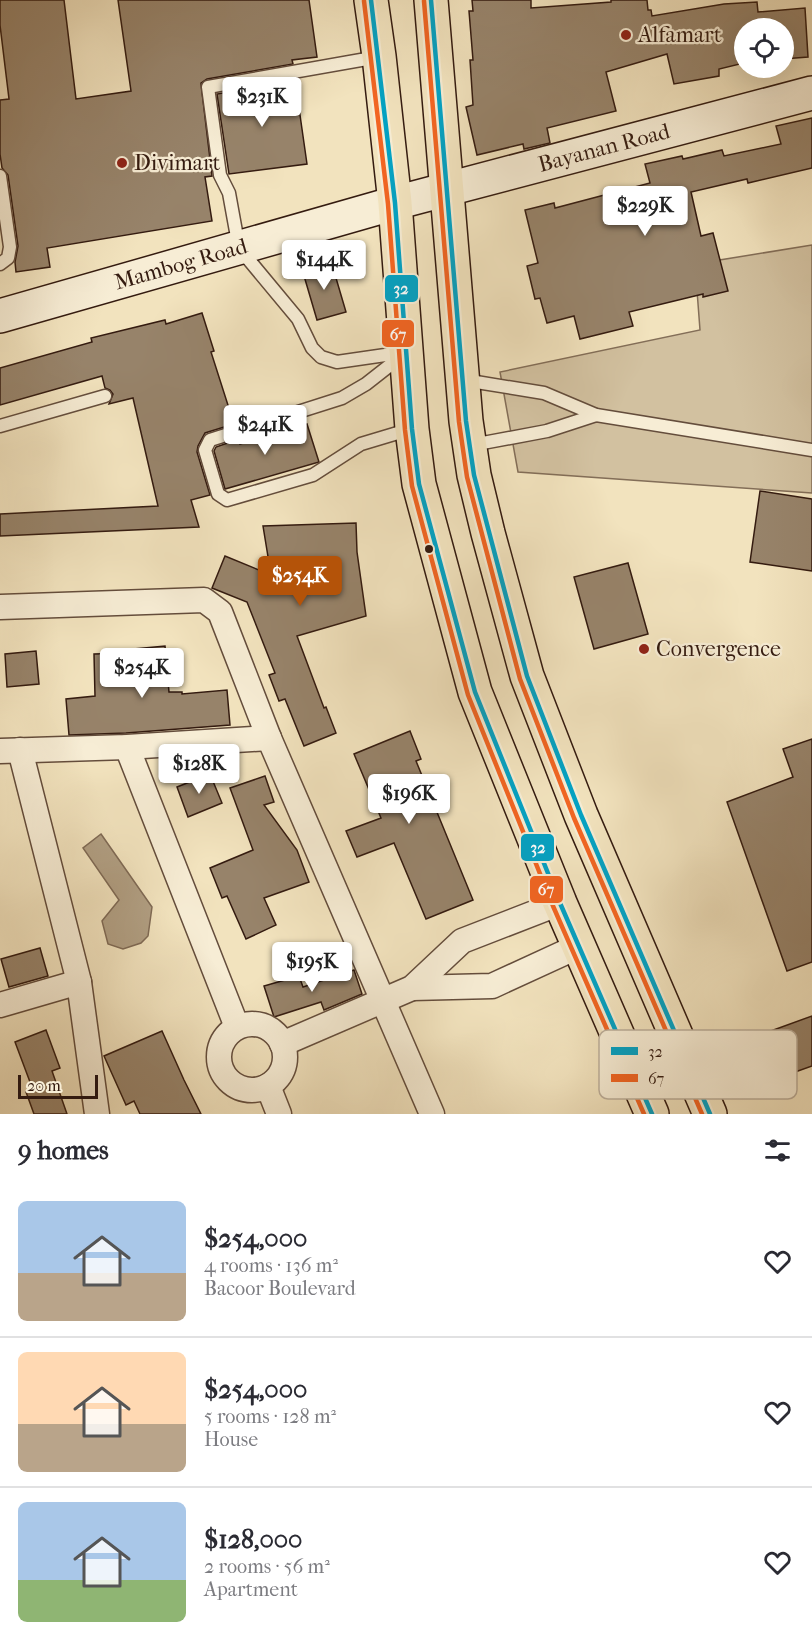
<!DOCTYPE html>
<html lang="en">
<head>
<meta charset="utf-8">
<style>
  :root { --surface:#fff; --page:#f7f7f7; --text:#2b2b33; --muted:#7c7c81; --line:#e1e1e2; --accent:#b45309 }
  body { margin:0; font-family:"IM FELL French Canon",serif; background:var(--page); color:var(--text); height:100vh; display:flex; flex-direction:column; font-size:22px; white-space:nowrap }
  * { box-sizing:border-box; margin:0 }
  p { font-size:20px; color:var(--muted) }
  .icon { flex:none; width:33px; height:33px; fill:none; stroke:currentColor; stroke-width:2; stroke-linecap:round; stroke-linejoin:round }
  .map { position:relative; height:1114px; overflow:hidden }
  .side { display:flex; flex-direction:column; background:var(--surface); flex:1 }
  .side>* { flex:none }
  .fabs { position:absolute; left:734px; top:18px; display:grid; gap:12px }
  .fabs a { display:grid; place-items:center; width:60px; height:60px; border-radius:50%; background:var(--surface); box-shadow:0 6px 24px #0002; font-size:30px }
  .scale { position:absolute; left:18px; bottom:15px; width:80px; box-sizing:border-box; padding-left:6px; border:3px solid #341b10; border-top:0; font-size:16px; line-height:21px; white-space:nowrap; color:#341b10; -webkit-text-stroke:4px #f7edd5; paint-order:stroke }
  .price { position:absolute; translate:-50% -51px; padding:0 14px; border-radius:6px; background:#fff; color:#222; font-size:20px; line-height:39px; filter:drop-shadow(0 2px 3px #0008) }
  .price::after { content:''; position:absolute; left:50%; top:36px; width:18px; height:14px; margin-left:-9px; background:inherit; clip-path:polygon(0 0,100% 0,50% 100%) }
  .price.active { background:var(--accent); color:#fff }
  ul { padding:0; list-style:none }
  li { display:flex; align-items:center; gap:18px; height:150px; padding:0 18px }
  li+li { border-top:2px solid var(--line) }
  li span { display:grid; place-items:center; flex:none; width:168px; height:120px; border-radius:9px; color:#555 }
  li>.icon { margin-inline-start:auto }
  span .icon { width:72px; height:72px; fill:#fffc; stroke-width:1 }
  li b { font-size:26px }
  h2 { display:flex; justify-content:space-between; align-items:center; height:72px; padding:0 18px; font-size:26px }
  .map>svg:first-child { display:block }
</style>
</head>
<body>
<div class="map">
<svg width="812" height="1114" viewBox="0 0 812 1114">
  <rect width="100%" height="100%" fill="#f2e3be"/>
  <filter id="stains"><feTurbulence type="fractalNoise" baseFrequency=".00333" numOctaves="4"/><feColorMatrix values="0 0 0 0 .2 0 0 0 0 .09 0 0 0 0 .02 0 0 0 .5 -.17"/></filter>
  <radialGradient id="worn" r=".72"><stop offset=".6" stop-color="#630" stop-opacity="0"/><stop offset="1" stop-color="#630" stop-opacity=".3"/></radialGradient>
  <!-- green -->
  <path fill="#d2c1a0" stroke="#836e58" stroke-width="1.5" d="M812,245V493L518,472L500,372L700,330L695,264Z"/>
  <!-- water -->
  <path fill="#b19f83" stroke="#7f6a55" stroke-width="1.5" d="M101,834L152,907L148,936L141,943L123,949L108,944L102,921L119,900L83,848Z"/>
  <!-- building -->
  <g fill="#97836a" stroke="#341b10" stroke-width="1.5">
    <path d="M0,0H64L76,99L131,91L118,0H309L317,57L292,60L293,64L207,79L201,83L212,176L205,177L212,221L47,248L50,267L16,272L15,262L18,246L8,175L2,168L0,154V100L9,99L0,25Z"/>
    <path d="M472,0H531V8L611,2V0H647L648,10H651L652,16L724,4L757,2L758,12L805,8L808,57L783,59V28H744V63L719,69V76L674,84L667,54L606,72L616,111L547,128L550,143L524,149L523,144L477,155L466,107L473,105L470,60H473L469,11H473Z"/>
    <path d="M295,80L307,164L229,174L217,94Z"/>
    <path d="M812,118V168L748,183L747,179L691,192L701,236L713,233L728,291L703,297V294L629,312L633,326L580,339L574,316L547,323L540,298L535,299L527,266L538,263L525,210L554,203L555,208L650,183L645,164L682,156L683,159L722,150L724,156L781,144L776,126Z"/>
    <path d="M331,261L346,312L317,320L302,269Z"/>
    <path d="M202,313L214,351L211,352L234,424L205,433L198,446L197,452L210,495L191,500L199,527L0,536V514L158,506L133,398L109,404L113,394L110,390L105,388L102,376L0,405V368L92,342L91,338L165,320L166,324Z"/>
    <path d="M307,424L319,462L225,489L214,451L216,447L239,439L240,444Z"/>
    <path d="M760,491L812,499V571L750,562Z"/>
    <path d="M356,523L357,552L366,616L297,636L324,708L326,707L336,733L304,746L285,699L279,701L269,675L275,673L247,602L212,588L225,556L271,575L263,526Z"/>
    <path d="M628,563L648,634L594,649L574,577Z"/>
    <path d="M165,646L169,692H182V694L227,690L230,725L126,733L69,735L66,699L95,696L94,654L135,653L134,649Z"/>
    <path d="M36,651L39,684L7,687L5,654Z"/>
    <path d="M410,731L421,759L416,761L473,900L426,919L394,843L357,857L346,831L381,818L354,754Z"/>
    <path d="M812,739V962L787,971L727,802L793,777L783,749Z"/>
    <path d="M210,774L222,803L188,817L177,787Z"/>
    <path d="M265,776L274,802L264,805L297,850L309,882L264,898L276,925L246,939L227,896L222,898L210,868L253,850L230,788Z"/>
    <path d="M40,948L48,976L9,987L1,959Z"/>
    <path d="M354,970L362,994L324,1010L321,1002L274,1017L264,986L299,976L303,987Z"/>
    <path d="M812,1016V1066L784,1076L768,1032Z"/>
    <path d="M46,1030L60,1068L52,1071L67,1114H34L26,1092L33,1090L15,1042Z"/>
    <path d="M162,1031L184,1080L201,1114H140L134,1101L126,1105L104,1056Z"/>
  </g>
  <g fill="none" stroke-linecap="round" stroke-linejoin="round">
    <defs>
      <g id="lane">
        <path d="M378,57L208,87L220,175L229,193L239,248L298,319L312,348L321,357L337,362L406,352"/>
        <path d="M0,176L10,247L8,258L0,264"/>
        <path d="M403,355L366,384L342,398L210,440L205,450L218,494L227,500L313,475L361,444L411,429"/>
        <path d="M464,380L544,393L596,415L812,450"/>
        <path d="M0,426L105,396"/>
        <path d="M472,445L547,431L596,415"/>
      </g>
      <g id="street">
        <path d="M0,607L204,600L220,612L269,738L432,1114"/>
        <path d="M127,747L237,1027"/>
        <path d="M20,750L79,982L97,1114"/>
        <path d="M0,751L127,747L269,738"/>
        <path d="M412,988L492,986L579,946"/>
        <path d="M0,1005L79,982"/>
        <circle cx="252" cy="1057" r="33"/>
        <path d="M282,1044L412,988L462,941L560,903"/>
        <path d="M268,1086L279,1114"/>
      </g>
      <g id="secondary">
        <path id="s1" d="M0,316L395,203L812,93"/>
      </g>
      <g id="primary">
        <path d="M371,0L379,56L395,203L412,429L419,484L475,692L560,903L652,1114"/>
        <path d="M431,0L466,421L474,475L488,533L527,676L581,815L710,1114"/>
      </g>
    </defs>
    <!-- lane casing -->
    <use href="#lane" stroke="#644d3c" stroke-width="15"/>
    <!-- street casing -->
    <use href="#street" stroke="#644d3c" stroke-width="27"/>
    <!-- secondary casing -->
    <use href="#secondary" stroke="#341b10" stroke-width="36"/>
    <!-- primary casing -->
    <use href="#primary" stroke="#341b10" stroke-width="36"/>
    <!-- lane -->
    <use href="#lane" stroke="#f7edd5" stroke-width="12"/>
    <!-- street -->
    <use href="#street" stroke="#f7edd5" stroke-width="24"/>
    <!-- secondary -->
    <use href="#secondary" stroke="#f7edd5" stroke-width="33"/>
    <!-- primary -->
    <use href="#primary" stroke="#f2e3be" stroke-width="33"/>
    <defs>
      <g id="bus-1">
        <path d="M371,0L395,203L412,429L419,484L475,692L560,903L652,1114"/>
        <path d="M431,0L466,421L474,475L527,676L581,815L710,1114"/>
      </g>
      <g id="bus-2">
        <path d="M364,1L388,204L405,430L412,486L468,695L553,906L644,1114"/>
        <path d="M424,1L459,422L467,477L520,679L574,818L702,1114"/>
      </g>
    </defs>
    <!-- bus-1 casing -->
    <use href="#bus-1" stroke="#f7edd5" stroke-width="9"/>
    <!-- bus-2 casing -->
    <use href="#bus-2" stroke="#f7edd5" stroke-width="9"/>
    <!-- bus-1 -->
    <use href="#bus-1" stroke="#03a2c4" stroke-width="4.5"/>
    <!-- bus-2 -->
    <use href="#bus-2" stroke="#f26522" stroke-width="4.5"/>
  </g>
  <!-- markers -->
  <g fill="#8f2418" stroke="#f7edd5" stroke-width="2">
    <circle cx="626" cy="35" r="6"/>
    <circle cx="122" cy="163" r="6"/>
    <circle cx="644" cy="649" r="6"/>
  </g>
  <circle fill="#341b10" stroke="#f7edd5" stroke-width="2" cx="429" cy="549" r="5"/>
  <g text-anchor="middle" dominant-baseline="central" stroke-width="4.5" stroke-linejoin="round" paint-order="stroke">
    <!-- poi labels -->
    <g font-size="22" fill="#341b10" stroke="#f7edd5" text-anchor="start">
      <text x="638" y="35">Alfamart</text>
      <text x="134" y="163">Divimart</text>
      <text x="656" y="649">Convergence</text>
    </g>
    <!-- street labels -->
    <g font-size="22" fill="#341b10" stroke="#f7edd5">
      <text stroke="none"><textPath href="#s1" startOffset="627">Bayanan Road</textPath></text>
      <text stroke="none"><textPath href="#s1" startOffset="188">Mambog Road</textPath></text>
    </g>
  </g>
  <!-- legend -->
  <rect x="599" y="1030" width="198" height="69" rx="9" fill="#f7edd5" stroke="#bcae9a" stroke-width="1.5"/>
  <rect x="611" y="1047" width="27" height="8" fill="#03a2c4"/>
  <rect x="611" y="1074" width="27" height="8" fill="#f26522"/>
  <g font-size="16" fill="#341b10">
    <text x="648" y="1057">32</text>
    <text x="648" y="1084">67</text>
  </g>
  <g stroke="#f7edd5" stroke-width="2">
    <rect x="384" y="274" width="35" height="29" rx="6" fill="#03a2c4"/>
    <rect x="381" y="319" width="34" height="29" rx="6" fill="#f26522"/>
    <rect x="520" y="833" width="35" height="29" rx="6" fill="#03a2c4"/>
    <rect x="529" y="875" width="35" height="29" rx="6" fill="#f26522"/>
  </g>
  <g font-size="16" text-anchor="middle" font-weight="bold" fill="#fff">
    <text x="401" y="294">32</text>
    <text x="398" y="340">67</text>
    <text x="538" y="853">32</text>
    <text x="546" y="895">67</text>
  </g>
  <rect width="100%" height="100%" filter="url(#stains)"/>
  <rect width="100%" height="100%" fill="url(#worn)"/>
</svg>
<div class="fabs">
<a><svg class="icon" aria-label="locate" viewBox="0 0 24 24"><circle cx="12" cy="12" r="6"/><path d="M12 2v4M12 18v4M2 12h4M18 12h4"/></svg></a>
</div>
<div class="scale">20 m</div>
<b class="price" style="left:262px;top:128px">$231K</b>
<b class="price" style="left:645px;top:237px">$229K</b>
<b class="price" style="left:324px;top:291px">$144K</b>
<b class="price" style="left:265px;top:456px">$241K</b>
<b class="price active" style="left:300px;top:607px">$254K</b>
<b class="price" style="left:142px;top:699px">$254K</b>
<b class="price" style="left:199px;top:795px">$128K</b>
<b class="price" style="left:409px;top:825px">$196K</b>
<b class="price" style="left:312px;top:993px">$195K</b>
</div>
<section class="side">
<h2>9 homes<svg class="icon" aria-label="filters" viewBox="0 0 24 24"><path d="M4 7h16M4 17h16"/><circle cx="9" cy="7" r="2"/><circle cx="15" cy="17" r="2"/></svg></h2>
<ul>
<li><span style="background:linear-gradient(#a9c7e8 60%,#b9a48a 0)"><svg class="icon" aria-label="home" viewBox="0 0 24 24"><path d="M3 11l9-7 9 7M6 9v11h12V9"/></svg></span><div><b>$254,000</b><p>4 rooms · 136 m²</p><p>Bacoor Boulevard</p></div><svg class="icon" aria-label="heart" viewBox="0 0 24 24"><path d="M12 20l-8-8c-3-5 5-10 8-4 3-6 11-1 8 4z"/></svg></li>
<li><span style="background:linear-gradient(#ffd9b3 60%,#b9a48a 0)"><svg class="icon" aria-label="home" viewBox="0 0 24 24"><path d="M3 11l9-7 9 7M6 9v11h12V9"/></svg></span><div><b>$254,000</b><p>5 rooms · 128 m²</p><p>House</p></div><svg class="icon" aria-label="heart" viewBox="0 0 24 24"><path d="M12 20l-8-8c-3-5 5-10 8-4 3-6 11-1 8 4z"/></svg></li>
<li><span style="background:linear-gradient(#a9c7e8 65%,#8fb573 0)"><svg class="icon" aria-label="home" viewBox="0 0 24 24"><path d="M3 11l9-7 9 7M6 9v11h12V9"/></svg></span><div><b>$128,000</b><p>2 rooms · 56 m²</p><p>Apartment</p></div><svg class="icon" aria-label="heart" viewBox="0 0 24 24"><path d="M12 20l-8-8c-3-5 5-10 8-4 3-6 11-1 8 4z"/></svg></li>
</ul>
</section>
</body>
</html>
